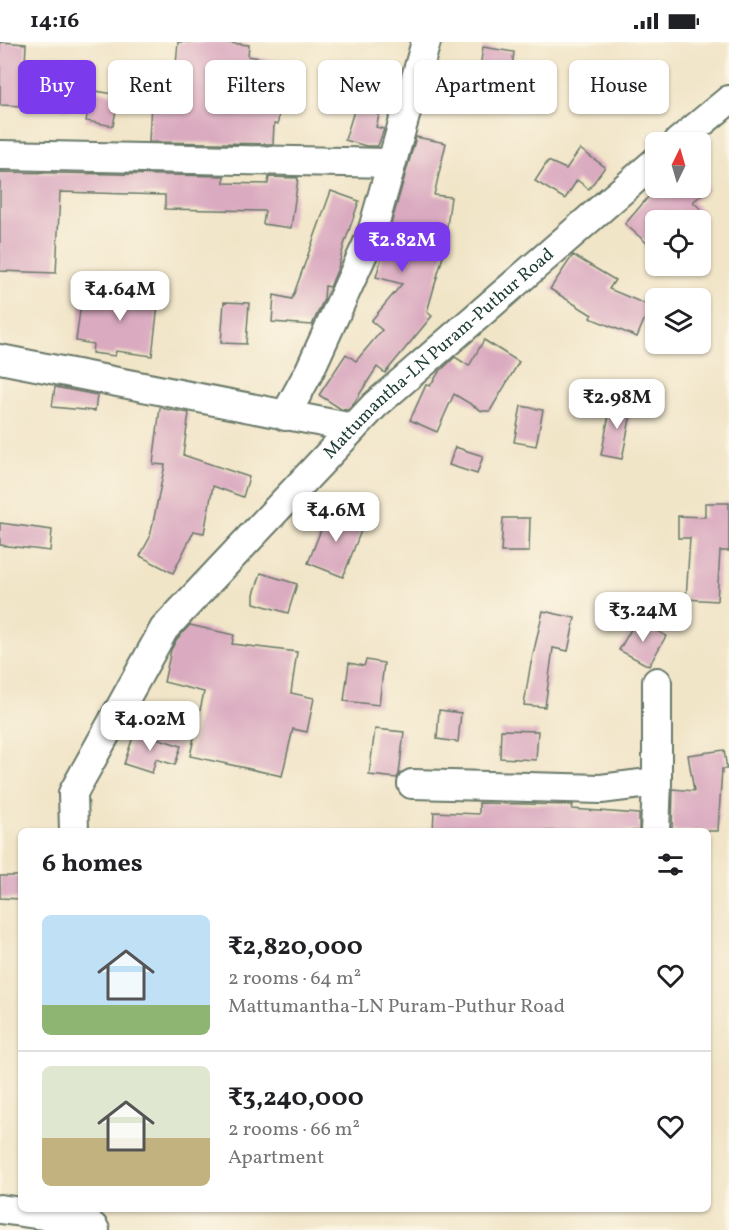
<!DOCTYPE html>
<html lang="en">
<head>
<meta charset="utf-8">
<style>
  :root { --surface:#fff; --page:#f2f2f2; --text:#202124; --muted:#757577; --line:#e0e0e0; --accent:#7c3aed }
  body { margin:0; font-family:Vollkorn,serif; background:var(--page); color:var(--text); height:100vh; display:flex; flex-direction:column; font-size:22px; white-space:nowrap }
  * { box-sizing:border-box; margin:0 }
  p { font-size:20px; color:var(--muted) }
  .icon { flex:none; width:33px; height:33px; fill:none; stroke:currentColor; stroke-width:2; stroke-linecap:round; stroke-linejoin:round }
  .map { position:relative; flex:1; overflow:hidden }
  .drawer { position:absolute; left:18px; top:786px; width:693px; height:384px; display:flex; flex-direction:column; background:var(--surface); border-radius:9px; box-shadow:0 2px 4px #0004 }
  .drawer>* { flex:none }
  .hud { position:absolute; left:18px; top:18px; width:693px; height:54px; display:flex; gap:12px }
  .needle { width:39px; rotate:5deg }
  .buttons { position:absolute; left:645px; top:90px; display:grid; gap:12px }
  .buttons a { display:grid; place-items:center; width:66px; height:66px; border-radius:9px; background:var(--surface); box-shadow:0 2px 4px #0004; font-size:30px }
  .price { position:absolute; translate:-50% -51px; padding:0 14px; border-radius:12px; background:#fff; color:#222; font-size:20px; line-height:39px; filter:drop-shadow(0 2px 3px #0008) }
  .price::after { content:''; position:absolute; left:50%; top:36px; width:18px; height:14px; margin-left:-9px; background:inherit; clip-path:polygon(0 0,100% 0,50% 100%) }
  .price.selected { background:var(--accent); color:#fff }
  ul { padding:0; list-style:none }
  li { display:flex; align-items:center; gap:18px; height:150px; padding:0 24px }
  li+li { border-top:2px solid var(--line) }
  li span { display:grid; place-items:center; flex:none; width:168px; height:120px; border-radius:9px; color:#555 }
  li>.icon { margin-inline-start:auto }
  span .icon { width:72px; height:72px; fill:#fffc; stroke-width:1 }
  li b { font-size:26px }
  h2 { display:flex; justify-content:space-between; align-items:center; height:72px; padding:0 24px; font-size:26px }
  .chip { padding:0 21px; border-radius:9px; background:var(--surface); box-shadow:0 2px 4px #0004; font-size:21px; line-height:54px }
  .chip.selected { background:var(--accent); color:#fff }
  .status { display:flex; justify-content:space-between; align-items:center; height:42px; padding:0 30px; background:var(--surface); direction:ltr }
  .status svg { height:16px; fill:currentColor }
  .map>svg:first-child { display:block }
</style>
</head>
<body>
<div class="status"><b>14:16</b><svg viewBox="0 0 49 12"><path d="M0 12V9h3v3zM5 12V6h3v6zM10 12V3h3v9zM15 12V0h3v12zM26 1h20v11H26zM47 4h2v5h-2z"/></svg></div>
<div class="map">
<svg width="729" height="1188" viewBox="0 0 729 1188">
  <rect width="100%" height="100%" fill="#fcf5e5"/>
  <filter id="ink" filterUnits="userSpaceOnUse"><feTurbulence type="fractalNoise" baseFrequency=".0167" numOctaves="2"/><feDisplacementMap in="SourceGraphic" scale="12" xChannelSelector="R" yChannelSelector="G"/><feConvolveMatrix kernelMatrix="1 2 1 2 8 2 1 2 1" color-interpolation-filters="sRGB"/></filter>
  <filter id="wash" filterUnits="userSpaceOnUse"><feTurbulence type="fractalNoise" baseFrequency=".008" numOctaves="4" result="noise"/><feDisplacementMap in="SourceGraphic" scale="24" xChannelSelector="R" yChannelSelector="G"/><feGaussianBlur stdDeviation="1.35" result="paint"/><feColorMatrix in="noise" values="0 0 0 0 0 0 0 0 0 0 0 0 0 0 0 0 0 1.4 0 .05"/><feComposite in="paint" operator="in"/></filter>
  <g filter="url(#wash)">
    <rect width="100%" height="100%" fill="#f1e5c8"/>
    <g id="blocks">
      <!-- building -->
      <g fill="#daaac0">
        <path d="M0,0L26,2L23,64L0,63Z"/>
        <path d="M178,0H219L249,3L248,14L279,19L276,45H280L278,82H274L273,102L149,100L153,21L176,23Z"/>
        <path d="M483,5L514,10L507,59L476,55Z"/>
        <path d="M63,40L85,42V47L119,53L113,84L86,79L88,69L62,67Z"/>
        <path d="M357,59L381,66L376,85L384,87L378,104H366L345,98Z"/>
        <path d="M416,95L446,101L434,153L451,155L443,214L427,270L432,274L385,331L377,325L352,364L348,368L341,367L319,353L346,312L356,319L382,288L371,279L402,242L376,235Z"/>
        <path d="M580,107L605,125L589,147L577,138L565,157L535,139L548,119L566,127Z"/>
        <path d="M0,130L224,134V141L268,142L269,135L298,136L291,186L263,182L265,169L165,167V153L60,150L56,231L0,229Z"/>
        <path d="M656,146H709L693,160L702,168L693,178H656V209L625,182Z"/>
        <path d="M331,149L359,159L344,203L338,226L330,245L325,244L324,257L312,283L272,280L274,253L292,257Z"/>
        <path d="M573,213L615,238L609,247L650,264L637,295L590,276L592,273L550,247Z"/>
        <path d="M131,242L160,246L152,314L116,309L115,314L92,311L93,302L76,299L82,253L129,259Z"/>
        <path d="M224,260L249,261L246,302L221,301Z"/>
        <path d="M484,298L519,320L490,369H482L454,352L437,390L410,378L426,343L430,344L439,330L455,315L469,324Z"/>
        <path d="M55,345L97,353L95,369L52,365Z"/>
        <path d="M612,358L633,362L622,417L601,413Z"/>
        <path d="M521,364L543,368L536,404L514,400Z"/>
        <path d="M160,366L189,371L183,413L249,435L243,455L213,444L204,491L194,489L173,531L140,514L150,495L165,423L153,422Z"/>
        <path d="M455,405L483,414L477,432L449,423Z"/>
        <path d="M705,461H729V509H720L717,559L686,557L690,496H678V474L705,475Z"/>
        <path d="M329,467L364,481L343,535L308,521Z"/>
        <path d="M503,476H530L529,510H501Z"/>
        <path d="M0,481L52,488L50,509L0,503Z"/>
        <path d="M261,531L297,542L288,571L254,561V552Z"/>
        <path d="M543,569L575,576L568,609L553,606L545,665L524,663L530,626Z"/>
        <path d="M637,577L666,594L649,624L619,608Z"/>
        <path d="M190,583L234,593L232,602L297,610L291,651L314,656L307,690L293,687L282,734L190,714L204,650L164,640L171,608L177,597Z"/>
        <path d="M366,618L384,621L379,663L344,659L349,621L364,624Z"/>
        <path d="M439,668L461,671L458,700L437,697Z"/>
        <path d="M375,687L404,690L399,732L397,736L369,733Z"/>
        <path d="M501,688L538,689L536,718L500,716Z"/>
        <path d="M135,689L181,704L175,723L156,717L152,731L124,722Z"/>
        <path d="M724,708L727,727H722L718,789H672L673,747L694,749L688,713Z"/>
        <path d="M479,761L573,763L572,767L639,772V789H433L434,770L479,772Z"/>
        <path d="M0,834H21V857L0,856Z"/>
      </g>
    </g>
  </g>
  <g filter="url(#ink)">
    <use href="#blocks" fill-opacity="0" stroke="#687868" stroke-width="1.5"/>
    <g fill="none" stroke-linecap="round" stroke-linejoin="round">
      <defs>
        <g id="minor">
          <path d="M678,100L729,58"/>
          <path d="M0,113L391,121"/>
          <path d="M0,317L353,386"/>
          <path d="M285,374L309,330L371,194L426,0"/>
          <path d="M412,742L601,747L657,740"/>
          <path id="s1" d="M74,789L73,751L164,587L375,363L656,119"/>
          <path d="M655,789L657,740V640"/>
          <path d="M0,1167L64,1176L93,1185L95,1188"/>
        </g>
      </defs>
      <!-- minor casing -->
      <use href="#minor" stroke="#687868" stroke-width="32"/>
      <!-- minor -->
      <use href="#minor" stroke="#fff" stroke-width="28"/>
    </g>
  </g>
  <g text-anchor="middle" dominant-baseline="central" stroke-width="4.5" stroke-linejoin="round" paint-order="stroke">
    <!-- street labels -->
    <g font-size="18" fill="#1f3d34" stroke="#fcf5e5">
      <text stroke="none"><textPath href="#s1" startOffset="615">Mattumantha-LN Puram-Puthur Road</textPath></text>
    </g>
  </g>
</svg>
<div class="buttons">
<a><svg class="needle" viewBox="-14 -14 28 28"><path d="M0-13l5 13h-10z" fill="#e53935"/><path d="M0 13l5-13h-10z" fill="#757577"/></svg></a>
<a><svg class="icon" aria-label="locate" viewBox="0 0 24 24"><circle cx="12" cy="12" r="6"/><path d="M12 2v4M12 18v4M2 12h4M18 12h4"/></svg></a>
<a><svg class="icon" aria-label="layers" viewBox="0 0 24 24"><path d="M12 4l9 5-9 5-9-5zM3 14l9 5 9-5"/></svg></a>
</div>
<b class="price selected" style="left:402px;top:231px">₹2.82M</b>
<b class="price" style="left:120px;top:280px">₹4.64M</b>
<b class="price" style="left:617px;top:388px">₹2.98M</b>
<b class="price" style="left:336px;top:501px">₹4.6M</b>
<b class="price" style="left:643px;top:601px">₹3.24M</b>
<b class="price" style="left:150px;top:710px">₹4.02M</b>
<div class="hud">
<a class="chip selected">Buy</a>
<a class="chip">Rent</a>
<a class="chip">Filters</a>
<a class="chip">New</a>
<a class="chip">Apartment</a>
<a class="chip">House</a>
</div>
<section class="drawer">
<h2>6 homes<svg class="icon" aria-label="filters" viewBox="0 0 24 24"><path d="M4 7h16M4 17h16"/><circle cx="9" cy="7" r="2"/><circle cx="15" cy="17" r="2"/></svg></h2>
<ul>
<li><span style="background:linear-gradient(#bfe0f5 75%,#8fb573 0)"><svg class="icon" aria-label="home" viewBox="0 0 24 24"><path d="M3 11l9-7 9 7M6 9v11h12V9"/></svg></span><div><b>₹2,820,000</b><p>2 rooms · 64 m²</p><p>Mattumantha-LN Puram-Puthur Road</p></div><svg class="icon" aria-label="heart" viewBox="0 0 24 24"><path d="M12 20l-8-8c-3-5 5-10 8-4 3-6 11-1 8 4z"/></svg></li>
<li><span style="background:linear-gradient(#dfe7d0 60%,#c2b280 0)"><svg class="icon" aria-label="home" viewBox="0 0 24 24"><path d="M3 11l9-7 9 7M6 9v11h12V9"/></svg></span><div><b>₹3,240,000</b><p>2 rooms · 66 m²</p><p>Apartment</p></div><svg class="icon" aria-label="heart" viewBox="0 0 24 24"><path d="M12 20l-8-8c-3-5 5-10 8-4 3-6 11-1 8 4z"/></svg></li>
</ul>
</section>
</div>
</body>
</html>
